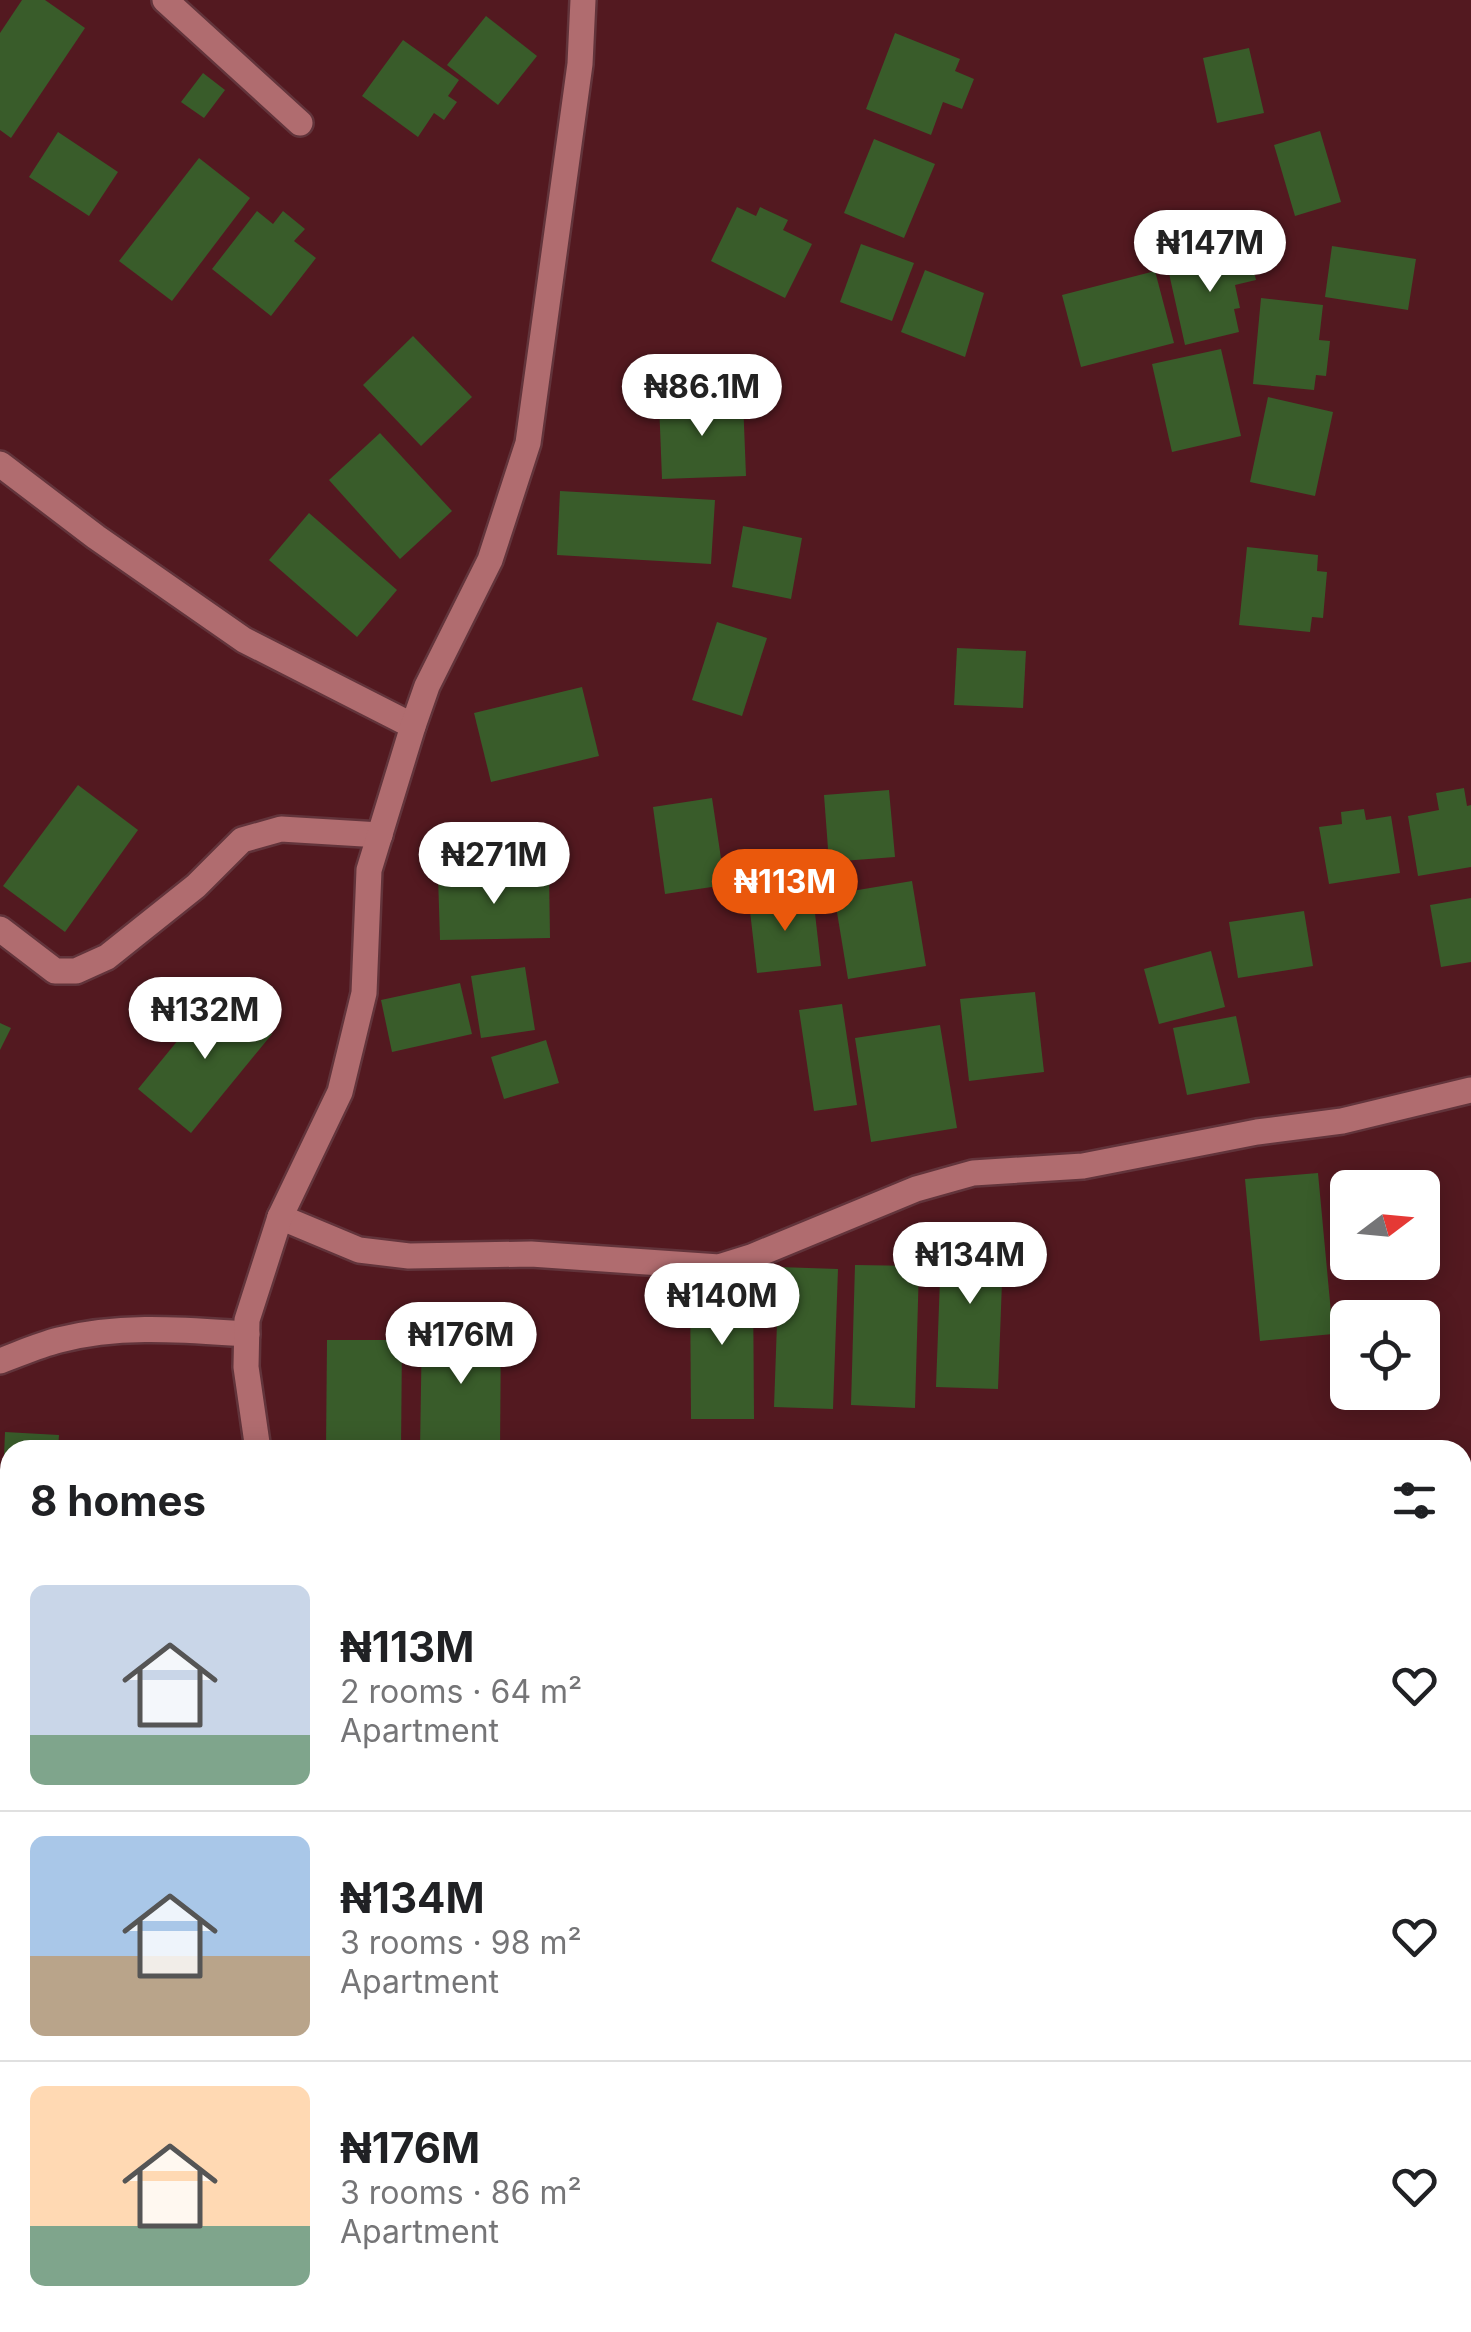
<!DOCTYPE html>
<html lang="en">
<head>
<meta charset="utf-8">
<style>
  :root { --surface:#fff; --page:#f2f2f2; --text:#202124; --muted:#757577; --line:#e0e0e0; --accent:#ea580c }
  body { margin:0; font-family:Inter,sans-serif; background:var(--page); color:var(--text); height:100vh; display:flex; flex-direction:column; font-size:38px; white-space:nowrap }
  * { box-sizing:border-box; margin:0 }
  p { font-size:32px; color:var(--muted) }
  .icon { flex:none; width:55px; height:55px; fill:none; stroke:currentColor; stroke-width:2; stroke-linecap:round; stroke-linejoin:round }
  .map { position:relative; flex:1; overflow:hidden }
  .details { position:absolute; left:0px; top:1440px; width:1472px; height:892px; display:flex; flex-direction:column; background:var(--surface); border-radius:30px 30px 0 0; box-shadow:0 5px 25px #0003 }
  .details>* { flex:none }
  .needle { width:65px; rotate:74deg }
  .fabs { position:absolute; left:1330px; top:1170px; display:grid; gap:20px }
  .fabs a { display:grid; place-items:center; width:110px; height:110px; border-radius:15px; background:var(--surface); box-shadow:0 5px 25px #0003; font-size:50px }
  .price { position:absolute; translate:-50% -85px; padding:0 22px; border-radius:35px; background:#fff; color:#222; font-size:32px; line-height:65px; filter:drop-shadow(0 2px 5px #0008) }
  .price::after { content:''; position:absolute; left:50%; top:60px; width:30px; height:22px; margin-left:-15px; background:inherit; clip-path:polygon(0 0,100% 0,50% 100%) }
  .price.selected { background:var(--accent); color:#fff }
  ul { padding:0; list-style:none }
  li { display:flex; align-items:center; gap:30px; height:250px; padding:0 30px }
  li+li { border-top:2px solid var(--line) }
  li span { display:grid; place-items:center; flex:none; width:280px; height:200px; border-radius:15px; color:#555 }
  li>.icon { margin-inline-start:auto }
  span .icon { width:120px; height:120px; fill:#fffc; stroke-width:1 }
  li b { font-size:42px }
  h2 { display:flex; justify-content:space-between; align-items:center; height:120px; padding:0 30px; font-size:42px }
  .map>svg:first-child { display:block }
</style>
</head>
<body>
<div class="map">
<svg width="1471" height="2332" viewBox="0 0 1471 2332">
  <rect width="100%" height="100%" fill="#531920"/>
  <!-- building -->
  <g fill="#395c2a">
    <path d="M22,0H45L85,28L11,138L0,130V33Z"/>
    <path d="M486,16L537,56L498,105L447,65Z"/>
    <path d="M895,33L960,59L955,71L974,79L962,109L943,102L931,135L866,109Z"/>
    <path d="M403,40L459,80L448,96L457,102L444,120L434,113L418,137L362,96Z"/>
    <path d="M1249,48L1264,113L1217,123L1203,58Z"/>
    <path d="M203,73L225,90L204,118L181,102Z"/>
    <path d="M1320,131L1341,202L1295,216L1274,145Z"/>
    <path d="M58,132L118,172L89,216L29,177Z"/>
    <path d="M874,139L935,164L904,238L844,213Z"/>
    <path d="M199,158L250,198L172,301L119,261Z"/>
    <path d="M737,207L756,216L760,207L788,220L783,230L812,244L785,298L711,261Z"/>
    <path d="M257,211L273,224L283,211L305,229L294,241L316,258L271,316L212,269Z"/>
    <path d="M861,244L914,263L892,321L840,302Z"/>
    <path d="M1332,246L1416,259L1408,310L1325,297Z"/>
    <path d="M1249,250L1256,280L1235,285L1240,308L1234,309L1239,332L1185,345L1168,269Z"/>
    <path d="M925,270L984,293L965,357L901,332Z"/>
    <path d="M1155,271L1174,343L1081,367L1062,295Z"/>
    <path d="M1261,298L1323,305L1319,340L1330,341L1326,376L1316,375L1314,390L1253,384Z"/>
    <path d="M413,336L472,397L421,446L363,385Z"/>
    <path d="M1221,349L1241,436L1172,452L1152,364Z"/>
    <path d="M1268,397L1333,412L1315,496L1250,482Z"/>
    <path d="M743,400L746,476L662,479L659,402Z"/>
    <path d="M380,433L452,511L400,559L329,480Z"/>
    <path d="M560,491L715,500L711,564L557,555Z"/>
    <path d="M309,513L397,590L357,637L269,560Z"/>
    <path d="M743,526L802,538L791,599L732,587Z"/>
    <path d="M1247,547L1318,555L1317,571L1327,572L1323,618L1312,617L1310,632L1239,625Z"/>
    <path d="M717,622L767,638L742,716L692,700Z"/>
    <path d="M957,648L1026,651L1023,708L954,705Z"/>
    <path d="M582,687L599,756L491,782L474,713Z"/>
    <path d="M78,785L138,830L65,932L3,886Z"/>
    <path d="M1464,788L1467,806L1471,805V867L1418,876L1408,816L1439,810L1436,793Z"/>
    <path d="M889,790L895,857L829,862L824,795Z"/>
    <path d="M712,798L725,885L665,894L653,807Z"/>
    <path d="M1364,809L1366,820L1391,816L1400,873L1329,884L1319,827L1342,824L1341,812Z"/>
    <path d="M549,873L550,938L440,940L438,876Z"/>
    <path d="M912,881L926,966L848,979L834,894Z"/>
    <path d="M813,896L821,966L757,973L749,902Z"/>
    <path d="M1471,898V962L1441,967L1430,905Z"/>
    <path d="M1304,911L1313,966L1238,978L1229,922Z"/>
    <path d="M1211,951L1225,1007L1159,1024L1144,969Z"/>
    <path d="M525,967L535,1030L481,1038L471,976Z"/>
    <path d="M460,983L472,1034L392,1052L381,1000Z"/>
    <path d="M219,990L272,1034L191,1133L138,1089Z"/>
    <path d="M1035,992L1044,1072L969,1081L960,999Z"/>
    <path d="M842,1004L857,1105L814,1111L799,1010Z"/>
    <path d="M1236,1016L1250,1083L1187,1095L1173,1028Z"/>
    <path d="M0,1023L11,1028L0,1050Z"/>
    <path d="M940,1025L957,1128L871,1142L855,1038Z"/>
    <path d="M546,1040L559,1083L504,1099L491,1057Z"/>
    <path d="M1318,1173L1333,1334L1260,1341L1245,1179Z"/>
    <path d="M942,1225L1004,1228L998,1389L936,1387Z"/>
    <path d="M855,1265L919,1266L915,1408L851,1405Z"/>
    <path d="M779,1267L838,1269L833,1409L774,1407Z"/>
    <path d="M690,1278H753L754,1419H691Z"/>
    <path d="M422,1324L501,1325L500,1450H420Z"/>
    <path d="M327,1340H402L401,1450H326Z"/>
    <path d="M5,1432L59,1435L58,1450H10V1506H2Z"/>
    <rect x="340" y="2322" width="97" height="10"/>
    <rect x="1053" y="2322" width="79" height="10"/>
    <path d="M1154,2322H1236L1237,2328H1222V2332H1154Z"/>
    <rect x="1264" y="2322" width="66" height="10"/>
    <path d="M1370,2322H1460L1461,2332H1371Z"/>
  </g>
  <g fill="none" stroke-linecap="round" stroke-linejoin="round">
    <defs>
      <g id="minor">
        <path d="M165,0L300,123"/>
        <path d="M0,464L96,537L244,640L413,726"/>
        <path d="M0,929L55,971H76L107,957L196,886L242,840L281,829L380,835"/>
        <path d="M280,1217L359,1250L409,1256L531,1254L719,1267L751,1257L916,1189L973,1173L1083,1166L1257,1132L1342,1121L1471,1090"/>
        <path d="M0,1361C19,1354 39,1345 59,1340C121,1324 184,1330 247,1334"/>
        <path d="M258,1450L246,1367L247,1320L280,1217L340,1092L364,993L369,870L413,726L427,686L490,560L528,443L580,64L583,0"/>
        <path d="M245,2332V2322"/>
      </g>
    </defs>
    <!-- minor casing -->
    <use href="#minor" stroke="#62343b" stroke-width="30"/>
    <!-- minor -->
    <use href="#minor" stroke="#b06c6f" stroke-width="25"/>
  </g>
</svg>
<div class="fabs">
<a><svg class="needle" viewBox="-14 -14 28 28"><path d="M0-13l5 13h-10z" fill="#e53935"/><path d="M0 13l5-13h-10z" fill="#757577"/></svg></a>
<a><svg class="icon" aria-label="locate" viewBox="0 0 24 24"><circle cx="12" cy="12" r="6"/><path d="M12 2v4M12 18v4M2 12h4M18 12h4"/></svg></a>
</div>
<b class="price" style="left:1210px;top:295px">₦147M</b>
<b class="price" style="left:702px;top:439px">₦86.1M</b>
<b class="price" style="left:494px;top:907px">₦271M</b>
<b class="price selected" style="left:785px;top:934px">₦113M</b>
<b class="price" style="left:205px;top:1062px">₦132M</b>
<b class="price" style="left:970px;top:1307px">₦134M</b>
<b class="price" style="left:722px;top:1348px">₦140M</b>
<b class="price" style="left:461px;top:1387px">₦176M</b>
<section class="details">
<h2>8 homes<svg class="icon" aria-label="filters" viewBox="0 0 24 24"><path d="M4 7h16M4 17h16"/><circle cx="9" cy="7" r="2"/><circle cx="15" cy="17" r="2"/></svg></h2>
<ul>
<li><span style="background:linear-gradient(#c9d6e8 75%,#7fa58c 0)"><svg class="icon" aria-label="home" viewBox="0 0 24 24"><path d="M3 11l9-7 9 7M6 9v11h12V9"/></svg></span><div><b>₦113M</b><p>2 rooms · 64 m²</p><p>Apartment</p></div><svg class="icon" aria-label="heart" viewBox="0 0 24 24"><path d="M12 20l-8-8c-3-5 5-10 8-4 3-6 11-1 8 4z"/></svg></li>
<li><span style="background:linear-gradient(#a9c7e8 60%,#b9a48a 0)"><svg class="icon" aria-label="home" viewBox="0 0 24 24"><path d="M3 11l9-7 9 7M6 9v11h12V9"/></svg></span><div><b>₦134M</b><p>3 rooms · 98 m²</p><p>Apartment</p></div><svg class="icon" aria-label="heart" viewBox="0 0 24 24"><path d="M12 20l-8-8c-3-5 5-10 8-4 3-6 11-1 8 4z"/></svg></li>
<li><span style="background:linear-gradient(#ffd9b3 70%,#7fa58c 0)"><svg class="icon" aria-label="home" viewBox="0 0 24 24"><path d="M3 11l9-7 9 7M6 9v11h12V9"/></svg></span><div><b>₦176M</b><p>3 rooms · 86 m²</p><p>Apartment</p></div><svg class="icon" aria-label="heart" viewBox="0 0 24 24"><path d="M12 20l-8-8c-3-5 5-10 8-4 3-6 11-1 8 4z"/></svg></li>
</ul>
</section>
</div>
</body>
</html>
